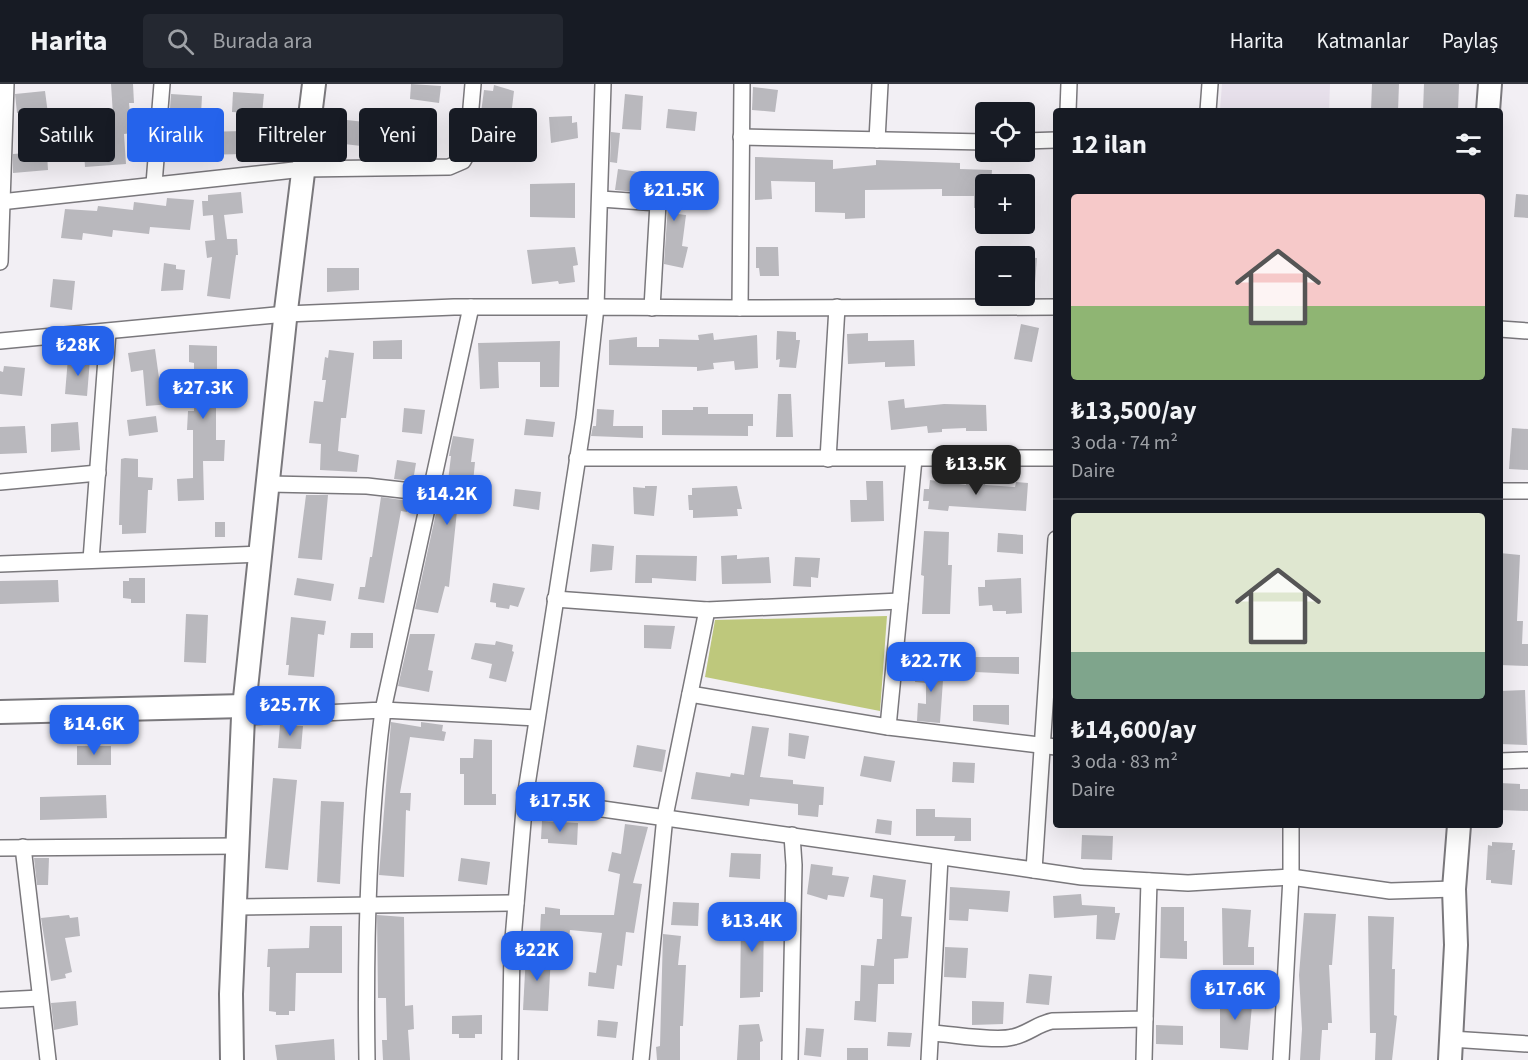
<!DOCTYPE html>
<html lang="tr">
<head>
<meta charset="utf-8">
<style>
  :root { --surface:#171b24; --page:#242831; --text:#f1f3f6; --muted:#9ea1a6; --line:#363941; --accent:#2563eb }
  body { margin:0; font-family:"Source Sans 3",sans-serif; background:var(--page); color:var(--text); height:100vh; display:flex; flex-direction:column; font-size:22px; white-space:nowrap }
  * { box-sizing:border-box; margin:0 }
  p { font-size:20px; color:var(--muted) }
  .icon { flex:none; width:33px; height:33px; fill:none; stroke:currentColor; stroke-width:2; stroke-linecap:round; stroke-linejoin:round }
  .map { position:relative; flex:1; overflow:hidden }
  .details { position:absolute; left:1053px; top:24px; width:450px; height:720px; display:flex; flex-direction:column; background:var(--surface); border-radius:6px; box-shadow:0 6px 24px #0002 }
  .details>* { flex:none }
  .hud { position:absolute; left:18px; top:24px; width:570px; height:54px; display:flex; gap:12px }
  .tools { position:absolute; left:975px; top:18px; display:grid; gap:12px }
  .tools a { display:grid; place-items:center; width:60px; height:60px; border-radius:6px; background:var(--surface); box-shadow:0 6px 24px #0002; font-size:30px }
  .price { position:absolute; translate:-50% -51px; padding:0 14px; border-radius:12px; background:var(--accent); color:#fff; font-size:20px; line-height:39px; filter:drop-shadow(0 2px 3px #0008) }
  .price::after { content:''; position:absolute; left:50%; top:36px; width:18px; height:14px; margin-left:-9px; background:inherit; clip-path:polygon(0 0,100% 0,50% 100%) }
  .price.on { background:#222; color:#fff }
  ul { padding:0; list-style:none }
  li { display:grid; align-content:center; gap:12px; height:318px; padding:0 18px }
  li+li { border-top:2px solid var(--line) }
  li span { display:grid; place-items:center; height:186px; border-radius:6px; color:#555 }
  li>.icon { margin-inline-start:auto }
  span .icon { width:108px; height:108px; fill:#fffc; stroke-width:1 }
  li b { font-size:26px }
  h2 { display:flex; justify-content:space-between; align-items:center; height:72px; padding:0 18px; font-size:26px }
  .tag { padding:0 21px; border-radius:6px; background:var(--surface); box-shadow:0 6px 24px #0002; font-size:21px; line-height:54px }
  .tag.on { background:var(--accent); color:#fff }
  header { display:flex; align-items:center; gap:36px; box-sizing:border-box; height:84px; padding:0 30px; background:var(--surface); border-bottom:2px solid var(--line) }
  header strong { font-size:28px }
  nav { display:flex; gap:33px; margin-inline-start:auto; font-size:21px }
  .search { width:420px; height:54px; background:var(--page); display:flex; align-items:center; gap:15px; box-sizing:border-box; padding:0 21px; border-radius:6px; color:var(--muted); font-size:22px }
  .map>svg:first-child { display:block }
</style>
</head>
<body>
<header>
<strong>Harita</strong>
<div class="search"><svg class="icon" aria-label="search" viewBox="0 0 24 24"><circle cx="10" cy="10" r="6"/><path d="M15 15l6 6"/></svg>Burada ara</div>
<nav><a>Harita</a><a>Katmanlar</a><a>Paylaş</a></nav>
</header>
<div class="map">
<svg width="1528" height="976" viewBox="0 0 1528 976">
  <rect width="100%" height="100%" fill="#f2eff4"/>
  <!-- built -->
  <path fill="#e7e0eb" d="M1222,0H1330L1329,27H1220Z"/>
  <!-- green -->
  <path fill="#bec87c" d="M887,532L880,627L705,593L715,536Z"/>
  <!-- building -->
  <g fill="#b9b8bd">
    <path d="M111,0H133L134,19H129L132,49L124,50L126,80L85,83L84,67L100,66L96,33L113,31Z"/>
    <path d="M411,0L441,2L439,19L410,15Z"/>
    <path d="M1372,0H1399L1398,27H1371Z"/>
    <path d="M1424,0H1459L1458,27H1423Z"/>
    <path d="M494,1L514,7L508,57L487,56V53L478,51L484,6L493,7Z"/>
    <path d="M753,3L778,6L775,28L752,26Z"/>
    <path d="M45,7L48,30L36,31V27L17,29L15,10Z"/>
    <path d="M233,8L264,10L262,30L232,28Z"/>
    <path d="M171,10L202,12L200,48L245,47V70L198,71V74L171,75L169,39Z"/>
    <path d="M625,10L643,12L641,46L622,45Z"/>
    <path d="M668,25L697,28L695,47L666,44Z"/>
    <path d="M572,32V39L577,38L578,54L551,59L549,33Z"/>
    <path d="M347,36L373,39L370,63L344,60Z"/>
    <path d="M611,48L620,49L617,79L610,78Z"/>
    <path d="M42,49V54L46,53L48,86L13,89V70L26,69L24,50Z"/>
    <path d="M755,73L833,76V85L876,81V76L960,79V85L992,86L991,100H986V124H974V112H942V105L865,106V134L845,135V129L815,128V98L771,97L772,115L755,116Z"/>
    <path d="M618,85L639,88L636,108L615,106Z"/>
    <path d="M661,92L684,96L678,130L686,131L682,162L688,163L683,184L664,180L668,120L664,111L658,109Z"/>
    <path d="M575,99V134L530,133V100Z"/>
    <path d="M241,108L243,129L224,131L227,155H237L238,171H236L230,215L207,212L212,173L207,174L205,157L215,156L213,131L203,132L202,117H208V111Z"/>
    <path d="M1516,110L1528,111V134L1514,133Z"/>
    <path d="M167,114L194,116L190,146L150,143L149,150L113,146L112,153L83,149L82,156L61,154L65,125L97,127L98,122L133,126L134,118L166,122Z"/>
    <path d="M575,163L578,181L573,182L575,198L559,200L558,197L532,200L527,166Z"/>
    <path d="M756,163H778L779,192H760L759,184H756Z"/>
    <path d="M1024,173L1037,174L1035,199H1024Z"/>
    <path d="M164,179L176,181V185L185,186L183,206L161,207Z"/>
    <path d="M327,184H359V206L327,208Z"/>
    <path d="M53,195L75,197L72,226L50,223Z"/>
    <path d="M1021,240L1039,244L1032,278L1014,275Z"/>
    <path d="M777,247L796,248V256H800L796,284L779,283L780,275L776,276Z"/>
    <path d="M713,249L714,256L757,251L758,284L735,286L734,277L713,279L714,285L697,287V283L609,281V256L637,253V263H659V255L699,256L698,251Z"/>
    <path d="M868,249V257L914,256L915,282L885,283V278L848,280L847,250Z"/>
    <path d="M402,256V275H373V257Z"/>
    <path d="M560,257L559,303H540V278H498L499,304L480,305L478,259Z"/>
    <path d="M189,261L217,262V291H226L225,314H216V356H225L224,377H203L204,416L178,417L177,395L193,394V346H187L188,327H194V279L189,278Z"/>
    <path d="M155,265L159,294L169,293L171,320L146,322L143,286L131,288L128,269Z"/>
    <path d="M329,266L354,269L346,334H341L338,367L359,371L357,388L320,386L321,360L309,359L314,317L323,318L326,296H322L325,273L328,274Z"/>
    <path d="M68,274L90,275L87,312L65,310Z"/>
    <path d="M4,282L25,284L22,312L0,310V287L3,288Z"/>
    <path d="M778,310H791L793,353H776Z"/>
    <path d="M904,315L905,324L944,320L986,321L987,347H966V344L942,345V348L928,349L927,342L891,346L888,317Z"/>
    <path d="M693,323H708V330H753V342H748V352L662,351V326H693Z"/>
    <path d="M404,324L425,326L422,350L402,348Z"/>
    <path d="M597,325L614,326L613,342H643V354L591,352L593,342H596Z"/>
    <path d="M156,332L158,348L129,352L127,336Z"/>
    <path d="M526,335L555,338L553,353L524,351Z"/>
    <path d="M78,338L80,366L51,368V340Z"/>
    <path d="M25,342L27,369L0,370V343Z"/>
    <path d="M1512,344L1528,345V386L1509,385Z"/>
    <path d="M453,352L474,355L471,378H475L472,409L470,429L457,427L449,503L445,502L438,529L415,525L436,429L441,430L445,405H447L451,372H449Z"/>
    <path d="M125,374L138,375V393L153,394L152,406H148L146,449L122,450V441H119L121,375Z"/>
    <path d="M397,376L416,379L413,397L394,395Z"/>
    <path d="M967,394L986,397L985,401L1015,403L1016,398L1028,399L1026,427L949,422L948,427L928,425L929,417H923L924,405H929L930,396L966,401Z"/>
    <path d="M866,397H883L884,437L851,438L850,416H867Z"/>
    <path d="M645,402H657L654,432L634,430L633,403L645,404Z"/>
    <path d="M737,402L742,425H737L738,432L693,434V426H689L688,411H692V404Z"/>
    <path d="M515,405L541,408L539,426L513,422Z"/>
    <path d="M306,411H328L322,476L298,474Z"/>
    <path d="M381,413L409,417L407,428L401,427L384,519L358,515L360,503H365L370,473H372Z"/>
    <rect x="215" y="438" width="10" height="15"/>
    <path d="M924,447L949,448L948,481H952L950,530H922L924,492L921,491Z"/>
    <path d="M998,449L1023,451V470L997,468Z"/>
    <path d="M592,460L614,462L612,486L590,488Z"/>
    <path d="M1500,469L1520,471L1517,537H1523L1522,560H1528V582L1500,581Z"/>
    <path d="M636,471L697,472L696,497L652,494V499H635Z"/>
    <path d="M737,471V475L769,473L771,499L722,500L721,472Z"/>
    <path d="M795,473L820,474L818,494L811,493V503L793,502Z"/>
    <path d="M129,494H145V519H131V515L123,514V497H129Z"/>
    <path d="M297,494L334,500L331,517L294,511Z"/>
    <path d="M1021,494L1022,529L1006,530V527H993L992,521L979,522L978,503H985V496Z"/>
    <path d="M58,496L59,518L0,520V497Z"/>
    <path d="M493,499L525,504L518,523L510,521L509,525L496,523V519L490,518Z"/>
    <path d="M186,530L208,531L206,579L184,578Z"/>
    <path d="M291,533L326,537L324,551L318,550L314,593L288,591L289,581H286Z"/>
    <path d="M644,541L675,542L671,565L644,564Z"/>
    <path d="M351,549H373V564H350Z"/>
    <path d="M410,550H435L428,586L433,587L429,608L398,602Z"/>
    <path d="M496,557L513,561L512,567L514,568L506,598L489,594L492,580L471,575L475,559L495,561Z"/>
    <path d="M975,573H1019V590L975,588Z"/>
    <path d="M916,581L944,582L940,639L917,637L918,619L926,620V599L915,598Z"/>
    <path d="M1525,606L1527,661L1500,660V607Z"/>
    <path d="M973,621H1009V641L973,637Z"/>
    <path d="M391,638L421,643V638L443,641L442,647L446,648L444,657L410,653L400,709H411L410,727L406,726L404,793L379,791Z"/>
    <path d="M280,641L303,642L301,665L278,664Z"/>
    <path d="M752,642L769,644L760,693L793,696V700L824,703L823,721H819L818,733L798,731V720L750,715L749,722L691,715L696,688L730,693L731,689L744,691Z"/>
    <path d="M789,649L809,652L805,675L788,672Z"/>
    <path d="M474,655L492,656V710H496V721H464V690H460V674H473Z"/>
    <path d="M637,661L666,666L662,688L633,683Z"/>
    <rect x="77" y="662" width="34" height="19"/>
    <path d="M864,672L895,677L891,698L860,692Z"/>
    <path d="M953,678L975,679L974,699L952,698Z"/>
    <path d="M273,694L297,696L288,786L265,784Z"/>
    <path d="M1500,699L1520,700V705H1528V727L1500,726Z"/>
    <path d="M106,711L107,734L40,736V713Z"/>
    <path d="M321,717L344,718L340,800L317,798Z"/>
    <path d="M916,725H935V733L971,734V757H954L955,752H916Z"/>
    <path d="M877,735L892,737L891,751L875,749Z"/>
    <path d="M542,737L578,739L577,761L548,759V755H541Z"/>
    <path d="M625,740L648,743L633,799L642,800L634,849L626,848L622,882L617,881L614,905L588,902L589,888L596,889L602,849L570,846L568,865L543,863L544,848H540L541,830H545V823L560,825V831H614L620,790L608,787L612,768L621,770Z"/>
    <path d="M1082,751L1113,752L1112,776L1081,775Z"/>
    <path d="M1492,758L1513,759L1512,766H1515L1512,801L1491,799V796H1486L1488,761L1492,762Z"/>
    <path d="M731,769L761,770L760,795L729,793Z"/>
    <path d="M34,774H49L48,801H37Z"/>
    <path d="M461,774L490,778L487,801L458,797Z"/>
    <path d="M811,780L833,783L832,791L849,793L844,813L828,811L827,816L807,810Z"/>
    <path d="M873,791L906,796L901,832L912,833L908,874L894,875V900H878L876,938L854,936L855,917H860L861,881L874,882L877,855H882L883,815L870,813Z"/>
    <path d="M950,803L1010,807L1008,828L969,825L968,837L949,836Z"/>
    <path d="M1081,810L1082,821L1115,823V829H1120L1115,856L1096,855L1097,831L1054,834L1053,812Z"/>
    <path d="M673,818L699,819L698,842L671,841Z"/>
    <path d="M764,823L763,908H760V913L740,914L741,842H744L743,824Z"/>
    <path d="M1161,823H1184V857H1187V875L1160,874Z"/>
    <path d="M1222,824L1251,826L1248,863H1254V881H1223Z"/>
    <path d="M1304,829L1336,830L1332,881H1329L1332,939H1328V946H1322L1320,976H1300L1302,945L1299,891Z"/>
    <path d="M69,831L70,834L78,833L80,852L65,854L72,888L65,890L66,894L51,897L41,834Z"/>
    <path d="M377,831L404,833L405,922L413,921L414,945L408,946L410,976H383L382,956H387L386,914H378Z"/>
    <path d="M1368,832L1394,833L1392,885H1395L1394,931L1397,932L1392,976H1375L1376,949H1370Z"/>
    <path d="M310,842H342V889H296L295,927H289V931H276V928L269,927L270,883H267L268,865L309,864Z"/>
    <path d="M663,850L681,852L678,881H686L683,942H680V976H657L656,963L660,962Z"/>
    <path d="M945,863L968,864L966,894L944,893Z"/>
    <path d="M526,870L551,871L548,927L523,926Z"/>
    <path d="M1029,890L1052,892L1049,921L1026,919Z"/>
    <path d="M1220,909L1253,910L1248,966L1220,964Z"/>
    <path d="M76,917L78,941L54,946L51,919Z"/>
    <path d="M972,917L1004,918L1003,940L972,941Z"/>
    <path d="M482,931V950H475V954H459V950H452V932Z"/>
    <path d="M598,936L618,938L616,954L597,952Z"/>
    <path d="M759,940L763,957L760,958V976H737L739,941Z"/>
    <path d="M1156,941L1183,942V961L1156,960Z"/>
    <path d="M806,944L824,945L821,973L804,971Z"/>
    <path d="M888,948L912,949L910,963L887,962Z"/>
    <path d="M334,955L335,976H277L275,961Z"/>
    <rect x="847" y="964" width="21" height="12"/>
  </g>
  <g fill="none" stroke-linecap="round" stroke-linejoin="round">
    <defs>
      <g id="street">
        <path d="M742,0L740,224L1056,223"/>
        <path d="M1068,27L1069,0"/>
        <path d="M1208,27L1210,0"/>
        <path d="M741,53L986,58"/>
        <path d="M877,56L880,0"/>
        <path d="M1024,57L1056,56"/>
        <path d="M154,100L162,0"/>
        <path d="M601,115L658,119L652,224"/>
        <path d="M0,118L303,85L449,83L463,77L467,70L473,0"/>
        <path d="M0,178L6,0"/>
        <path d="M740,224L596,223L584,334L525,714L1034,786"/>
        <path d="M1500,245L1528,247"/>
        <path d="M0,257L286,230L454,223H596L603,0"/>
        <path d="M577,374H1056"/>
        <path d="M828,375L837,223"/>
        <path d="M0,398L98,389"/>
        <path d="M269,400L367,402L429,409"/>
        <path d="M1500,407H1528"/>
        <path d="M1056,455L1034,786L1082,793L1188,799L1291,793L1390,807L1454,805"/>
        <path d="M91,476L108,248"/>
        <path d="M0,480L262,470"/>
        <path d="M555,515L707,526L900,517"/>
        <path d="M690,610L888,643L1056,663"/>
        <path d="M243,633L383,626L471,223"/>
        <path d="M888,643L914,375"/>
        <path d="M1500,677L1528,676"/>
        <path d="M23,763L48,976"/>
        <path d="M0,764L237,762"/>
        <path d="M235,823L516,819"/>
        <path d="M0,916L40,914"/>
        <path d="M932,949C952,950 995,958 1013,953C1028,950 1037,940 1052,937L1145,935L1149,797"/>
        <path d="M1451,955L1528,960"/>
        <path d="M367,976C365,860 368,741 383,626L537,634"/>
        <path d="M510,976L512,867L525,714"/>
        <path d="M641,976L665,732L707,526"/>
        <path d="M790,976L794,781L792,751"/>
        <path d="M929,976L940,774"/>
        <path d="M1144,976L1145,935"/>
        <path d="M1281,976L1291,793V741"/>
      </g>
      <g id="secondary">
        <path d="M1488,27L1490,0"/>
        <path d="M0,628L244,622"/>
        <path d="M232,976L231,910L243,633L286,226L314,0"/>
        <path d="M1450,976L1456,861L1454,805L1459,741"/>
      </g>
    </defs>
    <!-- street casing -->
    <use href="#street" stroke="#7a787c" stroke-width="18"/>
    <!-- secondary casing -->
    <use href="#secondary" stroke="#7a787c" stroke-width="26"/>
    <!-- street -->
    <use href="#street" stroke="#fff" stroke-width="15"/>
    <!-- secondary -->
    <use href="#secondary" stroke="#fff" stroke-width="22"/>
  </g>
</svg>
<div class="tools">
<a><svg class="icon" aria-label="locate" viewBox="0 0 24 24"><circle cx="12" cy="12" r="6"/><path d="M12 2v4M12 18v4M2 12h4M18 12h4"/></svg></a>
<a>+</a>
<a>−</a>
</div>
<b class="price" style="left:674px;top:138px">₺21.5K</b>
<b class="price" style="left:78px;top:293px">₺28K</b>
<b class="price" style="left:203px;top:336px">₺27.3K</b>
<b class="price on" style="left:976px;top:412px">₺13.5K</b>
<b class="price" style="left:447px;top:442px">₺14.2K</b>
<b class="price" style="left:931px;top:609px">₺22.7K</b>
<b class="price" style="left:290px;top:653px">₺25.7K</b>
<b class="price" style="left:94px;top:672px">₺14.6K</b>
<b class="price" style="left:560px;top:749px">₺17.5K</b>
<b class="price" style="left:752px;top:869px">₺13.4K</b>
<b class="price" style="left:537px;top:898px">₺22K</b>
<b class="price" style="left:1235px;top:937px">₺17.6K</b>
<div class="hud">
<a class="tag">Satılık</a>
<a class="tag on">Kiralık</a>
<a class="tag">Filtreler</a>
<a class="tag">Yeni</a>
<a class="tag">Daire</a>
</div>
<section class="details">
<h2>12 ilan<svg class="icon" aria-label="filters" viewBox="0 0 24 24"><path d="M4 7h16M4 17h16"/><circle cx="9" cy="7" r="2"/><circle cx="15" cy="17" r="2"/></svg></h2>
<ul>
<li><span style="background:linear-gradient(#f6c9c9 60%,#8fb573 0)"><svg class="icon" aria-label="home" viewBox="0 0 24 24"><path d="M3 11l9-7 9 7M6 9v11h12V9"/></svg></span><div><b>₺13,500/ay</b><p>3 oda · 74 m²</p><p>Daire</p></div></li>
<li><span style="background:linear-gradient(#dfe7d0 75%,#7fa58c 0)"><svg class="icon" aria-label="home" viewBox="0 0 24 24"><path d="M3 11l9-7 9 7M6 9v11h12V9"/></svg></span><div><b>₺14,600/ay</b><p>3 oda · 83 m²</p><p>Daire</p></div></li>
</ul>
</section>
</div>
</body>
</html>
